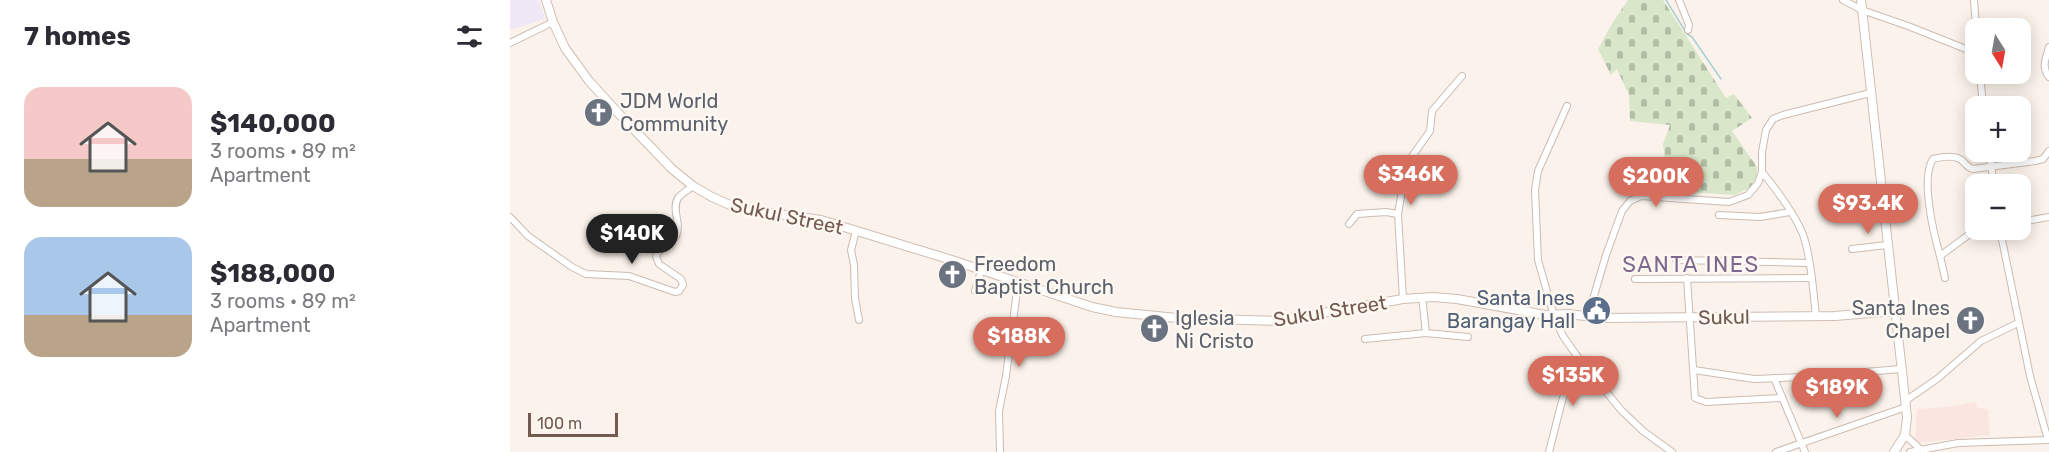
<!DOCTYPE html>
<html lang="en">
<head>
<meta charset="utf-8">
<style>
  :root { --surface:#fff; --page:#f7f7f7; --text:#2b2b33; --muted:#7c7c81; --accent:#d76e5d }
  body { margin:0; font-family:Rubik,sans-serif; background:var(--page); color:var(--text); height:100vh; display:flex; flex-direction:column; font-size:22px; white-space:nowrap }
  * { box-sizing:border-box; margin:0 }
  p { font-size:20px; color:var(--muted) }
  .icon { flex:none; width:33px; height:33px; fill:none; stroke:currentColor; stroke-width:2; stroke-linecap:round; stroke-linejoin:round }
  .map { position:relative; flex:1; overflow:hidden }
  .drawer { display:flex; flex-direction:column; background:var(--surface); width:510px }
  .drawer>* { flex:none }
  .needle { width:39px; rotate:169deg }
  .controls { position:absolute; left:1455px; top:18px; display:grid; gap:12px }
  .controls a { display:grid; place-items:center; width:66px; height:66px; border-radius:12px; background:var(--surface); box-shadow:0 3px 15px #0003; font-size:30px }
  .scale { position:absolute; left:18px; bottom:15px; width:90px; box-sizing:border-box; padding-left:6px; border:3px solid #735a50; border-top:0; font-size:16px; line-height:21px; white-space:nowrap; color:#735a50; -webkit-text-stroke:4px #fdf7f1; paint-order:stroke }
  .price { position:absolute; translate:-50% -51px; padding:0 14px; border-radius:21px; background:var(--accent); color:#fff; font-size:20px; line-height:39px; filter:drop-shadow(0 2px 3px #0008) }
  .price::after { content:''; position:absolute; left:50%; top:36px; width:18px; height:14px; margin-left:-9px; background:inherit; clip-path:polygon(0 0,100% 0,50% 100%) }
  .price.active { background:#222; color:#fff }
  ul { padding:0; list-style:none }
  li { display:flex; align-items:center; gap:18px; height:150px; padding:0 24px }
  li span { display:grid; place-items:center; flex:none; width:168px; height:120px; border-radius:18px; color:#555 }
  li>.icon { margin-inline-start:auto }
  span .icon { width:72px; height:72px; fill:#fffc; stroke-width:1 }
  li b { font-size:26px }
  h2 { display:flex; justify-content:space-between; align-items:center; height:72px; padding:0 24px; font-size:26px }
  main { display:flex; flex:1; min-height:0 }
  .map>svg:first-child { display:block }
</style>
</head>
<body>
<main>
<section class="drawer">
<h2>7 homes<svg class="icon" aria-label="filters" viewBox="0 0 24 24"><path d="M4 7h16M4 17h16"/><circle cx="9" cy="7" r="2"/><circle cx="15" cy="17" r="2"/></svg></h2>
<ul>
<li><span style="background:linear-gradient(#f6c9c9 60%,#b9a48a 0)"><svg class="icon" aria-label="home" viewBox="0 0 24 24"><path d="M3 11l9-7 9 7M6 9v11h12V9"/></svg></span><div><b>$140,000</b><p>3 rooms · 89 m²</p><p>Apartment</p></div></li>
<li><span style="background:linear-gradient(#a9c7e8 65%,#b9a48a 0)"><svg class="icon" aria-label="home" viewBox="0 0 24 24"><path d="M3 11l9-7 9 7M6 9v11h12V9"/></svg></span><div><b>$188,000</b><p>3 rooms · 89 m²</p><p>Apartment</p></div></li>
</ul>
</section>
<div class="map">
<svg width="1539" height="452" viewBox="0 0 1539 452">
  <defs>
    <pattern id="cemetery-stones" width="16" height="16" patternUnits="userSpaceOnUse" patternTransform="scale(1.5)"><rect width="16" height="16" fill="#d8e7ca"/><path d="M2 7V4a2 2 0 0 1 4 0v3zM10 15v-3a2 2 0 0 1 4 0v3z" fill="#b4bea6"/></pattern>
  </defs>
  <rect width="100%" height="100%" fill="#fbf3eb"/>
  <!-- commercial -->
  <path fill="#fae5e0" d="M1466,402L1467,408L1478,409L1480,435L1409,443L1405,438L1407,409L1438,407Z"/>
  <!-- education -->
  <path fill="#f0e7f7" d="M0,0H29L35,19L0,30Z"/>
  <!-- cemetery -->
  <path fill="url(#cemetery-stones)" d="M1118,0H1153L1216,98L1224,94L1242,118L1222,131L1247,167V176L1240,188L1224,195L1148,190L1154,182L1156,169L1153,144L1160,125L1120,121L1119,95L1107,69L1101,75L1088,49L1103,22Z"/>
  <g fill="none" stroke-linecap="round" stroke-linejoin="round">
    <!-- stream -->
    <path stroke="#a8d0d3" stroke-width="1.5" d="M1156,0L1177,34L1182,37L1211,79"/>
    <defs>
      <g id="street">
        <path d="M1169,0L1179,25L1178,30"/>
        <path d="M1333,0L1352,10L1398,26L1466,53"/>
        <path d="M1464,0L1466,28"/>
        <path d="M0,43L43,22"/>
        <path d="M1539,47C1536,58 1531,67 1539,77"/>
        <path d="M1470,74L1473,106"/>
        <path d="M1057,106L1028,171L1025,190L1028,260L1045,320L1053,336L1067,356L1111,410L1133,431L1162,452"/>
        <path d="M1479,152L1484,184"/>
        <path d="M1252,172C1266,189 1290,221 1295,241C1302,265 1303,291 1306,316"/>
        <path d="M1316,205L1374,202"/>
        <path d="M1209,215L1250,217L1280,212"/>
        <path d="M0,217L18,236L62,267L76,274L119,276L165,292L169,291L173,285L171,279L149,264L146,256C149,247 161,244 166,236C172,224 161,209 168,198C171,194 179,189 183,186"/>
        <path d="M1510,222L1539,217"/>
        <path d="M839,224L847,214L876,212L888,214"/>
        <path d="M1490,230L1520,376L1538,440"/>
        <path d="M346,231L341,250L344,265L345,298L349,320"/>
        <path d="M1342,249L1377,245"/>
        <path d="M1430,256C1424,235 1410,178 1423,159C1431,157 1443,155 1450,159C1456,163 1456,167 1463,169L1525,161L1533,159L1539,151"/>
        <path d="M1166,260L1299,263"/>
        <path d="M1177,278L1185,398L1196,402L1272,398"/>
        <path d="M1435,278L1430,256L1461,233L1476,230"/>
        <path d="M1125,279L1302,278"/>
        <path d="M465,291L471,271"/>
        <path d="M912,297L916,333"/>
        <path d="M893,299L888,214L895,174L903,155L920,131L922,111L952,76"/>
        <path d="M1078,316L1096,255L1112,211L1120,201L1131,196L1219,202L1238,195L1248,183L1252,172V152L1256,130L1263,119L1273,115L1360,93"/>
        <path d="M855,339L916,333L958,337"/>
        <path d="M1184,370L1244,379L1293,377L1391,369"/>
        <path d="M1264,378L1295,452"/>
        <path d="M1395,401L1427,379L1471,341L1508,323"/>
        <path d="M1395,435L1411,450"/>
        <path d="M490,452L489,411L496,376L508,283"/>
        <path d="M1039,452L1052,401L1067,356"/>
        <path d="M1266,452L1396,407"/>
        <path d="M1400,452L1448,443L1539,440"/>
      </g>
      <g id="secondary">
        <path d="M36,0L43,22L55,48L79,81L111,116L162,169L183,186L202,197L220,205L239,210L311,220L445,261L582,307L606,312L667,318L767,321L893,299L923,297L947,299L1035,315L1058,314L1092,318L1325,316L1385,311"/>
        <path d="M1351,0L1397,417L1395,435L1384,452"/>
      </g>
    </defs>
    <!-- street casing -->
    <use href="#street" stroke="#ccbbb1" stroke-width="8"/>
    <!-- secondary casing -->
    <use href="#secondary" stroke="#d0bdb2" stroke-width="10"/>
    <!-- street -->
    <use href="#street" stroke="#fff" stroke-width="6"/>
    <!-- secondary -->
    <use href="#secondary" stroke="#fff" stroke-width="8"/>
  </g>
  <!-- icons -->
  <defs>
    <symbol id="church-disc" viewBox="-11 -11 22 22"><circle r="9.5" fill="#6b7280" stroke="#fdf7f1"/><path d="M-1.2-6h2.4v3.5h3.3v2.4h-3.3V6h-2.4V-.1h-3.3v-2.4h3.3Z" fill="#fff"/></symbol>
    <symbol id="civic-disc" viewBox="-11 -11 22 22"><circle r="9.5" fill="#5c6f8a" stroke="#fdf7f1"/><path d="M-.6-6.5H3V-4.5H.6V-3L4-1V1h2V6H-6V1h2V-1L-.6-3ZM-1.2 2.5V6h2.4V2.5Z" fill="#fff"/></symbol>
  </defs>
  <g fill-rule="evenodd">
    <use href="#church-disc" x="72" y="96" width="33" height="33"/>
    <use href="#church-disc" x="426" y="258" width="33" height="33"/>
    <use href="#civic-disc" x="1070" y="294" width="33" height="33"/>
    <use href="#church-disc" x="1444" y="304" width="33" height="33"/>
    <use href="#church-disc" x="628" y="312" width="33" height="33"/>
  </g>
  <g text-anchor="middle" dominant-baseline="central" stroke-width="5" stroke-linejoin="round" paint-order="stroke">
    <!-- worship labels -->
    <g font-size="20" fill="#5b616d" stroke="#fdf7f1" text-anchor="start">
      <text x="110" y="101">JDM World<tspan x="110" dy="23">Community</tspan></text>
      <text x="464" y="264">Freedom<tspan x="464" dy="23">Baptist Church</tspan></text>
      <text x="1440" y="308" text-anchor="end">Santa Ines<tspan x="1440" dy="23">Chapel</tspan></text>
      <text x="665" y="318">Iglesia<tspan x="665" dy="23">Ni Cristo</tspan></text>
    </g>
    <!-- street labels -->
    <g font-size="20" fill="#735a50" stroke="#fdf7f1">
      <text transform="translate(277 216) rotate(12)">Sukul Street</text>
      <text transform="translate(820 311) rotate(-9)">Sukul Street</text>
      <text transform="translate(1214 317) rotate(-1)">Sukul</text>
    </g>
    <!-- service labels -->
    <g font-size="20" fill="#4e5e75" stroke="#fdf7f1" text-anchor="end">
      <text x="1065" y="298">Santa Ines<tspan x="1065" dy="23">Barangay Hall</tspan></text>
    </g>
    <!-- quarter labels -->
    <g font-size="22" letter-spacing="1.5" fill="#7e688e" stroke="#fdf7f1">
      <text x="1181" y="264">SANTA INES</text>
    </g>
  </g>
</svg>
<div class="controls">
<a><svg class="needle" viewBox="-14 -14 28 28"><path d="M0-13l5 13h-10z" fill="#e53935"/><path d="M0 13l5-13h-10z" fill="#7c7c81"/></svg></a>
<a>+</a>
<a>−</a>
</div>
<div class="scale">100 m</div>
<b class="price" style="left:901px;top:206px">$346K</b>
<b class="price" style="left:1146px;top:208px">$200K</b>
<b class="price" style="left:1358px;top:235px">$93.4K</b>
<b class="price active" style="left:122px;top:265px">$140K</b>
<b class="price" style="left:509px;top:368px">$188K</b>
<b class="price" style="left:1063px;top:407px">$135K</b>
<b class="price" style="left:1327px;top:419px">$189K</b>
</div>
</main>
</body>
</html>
